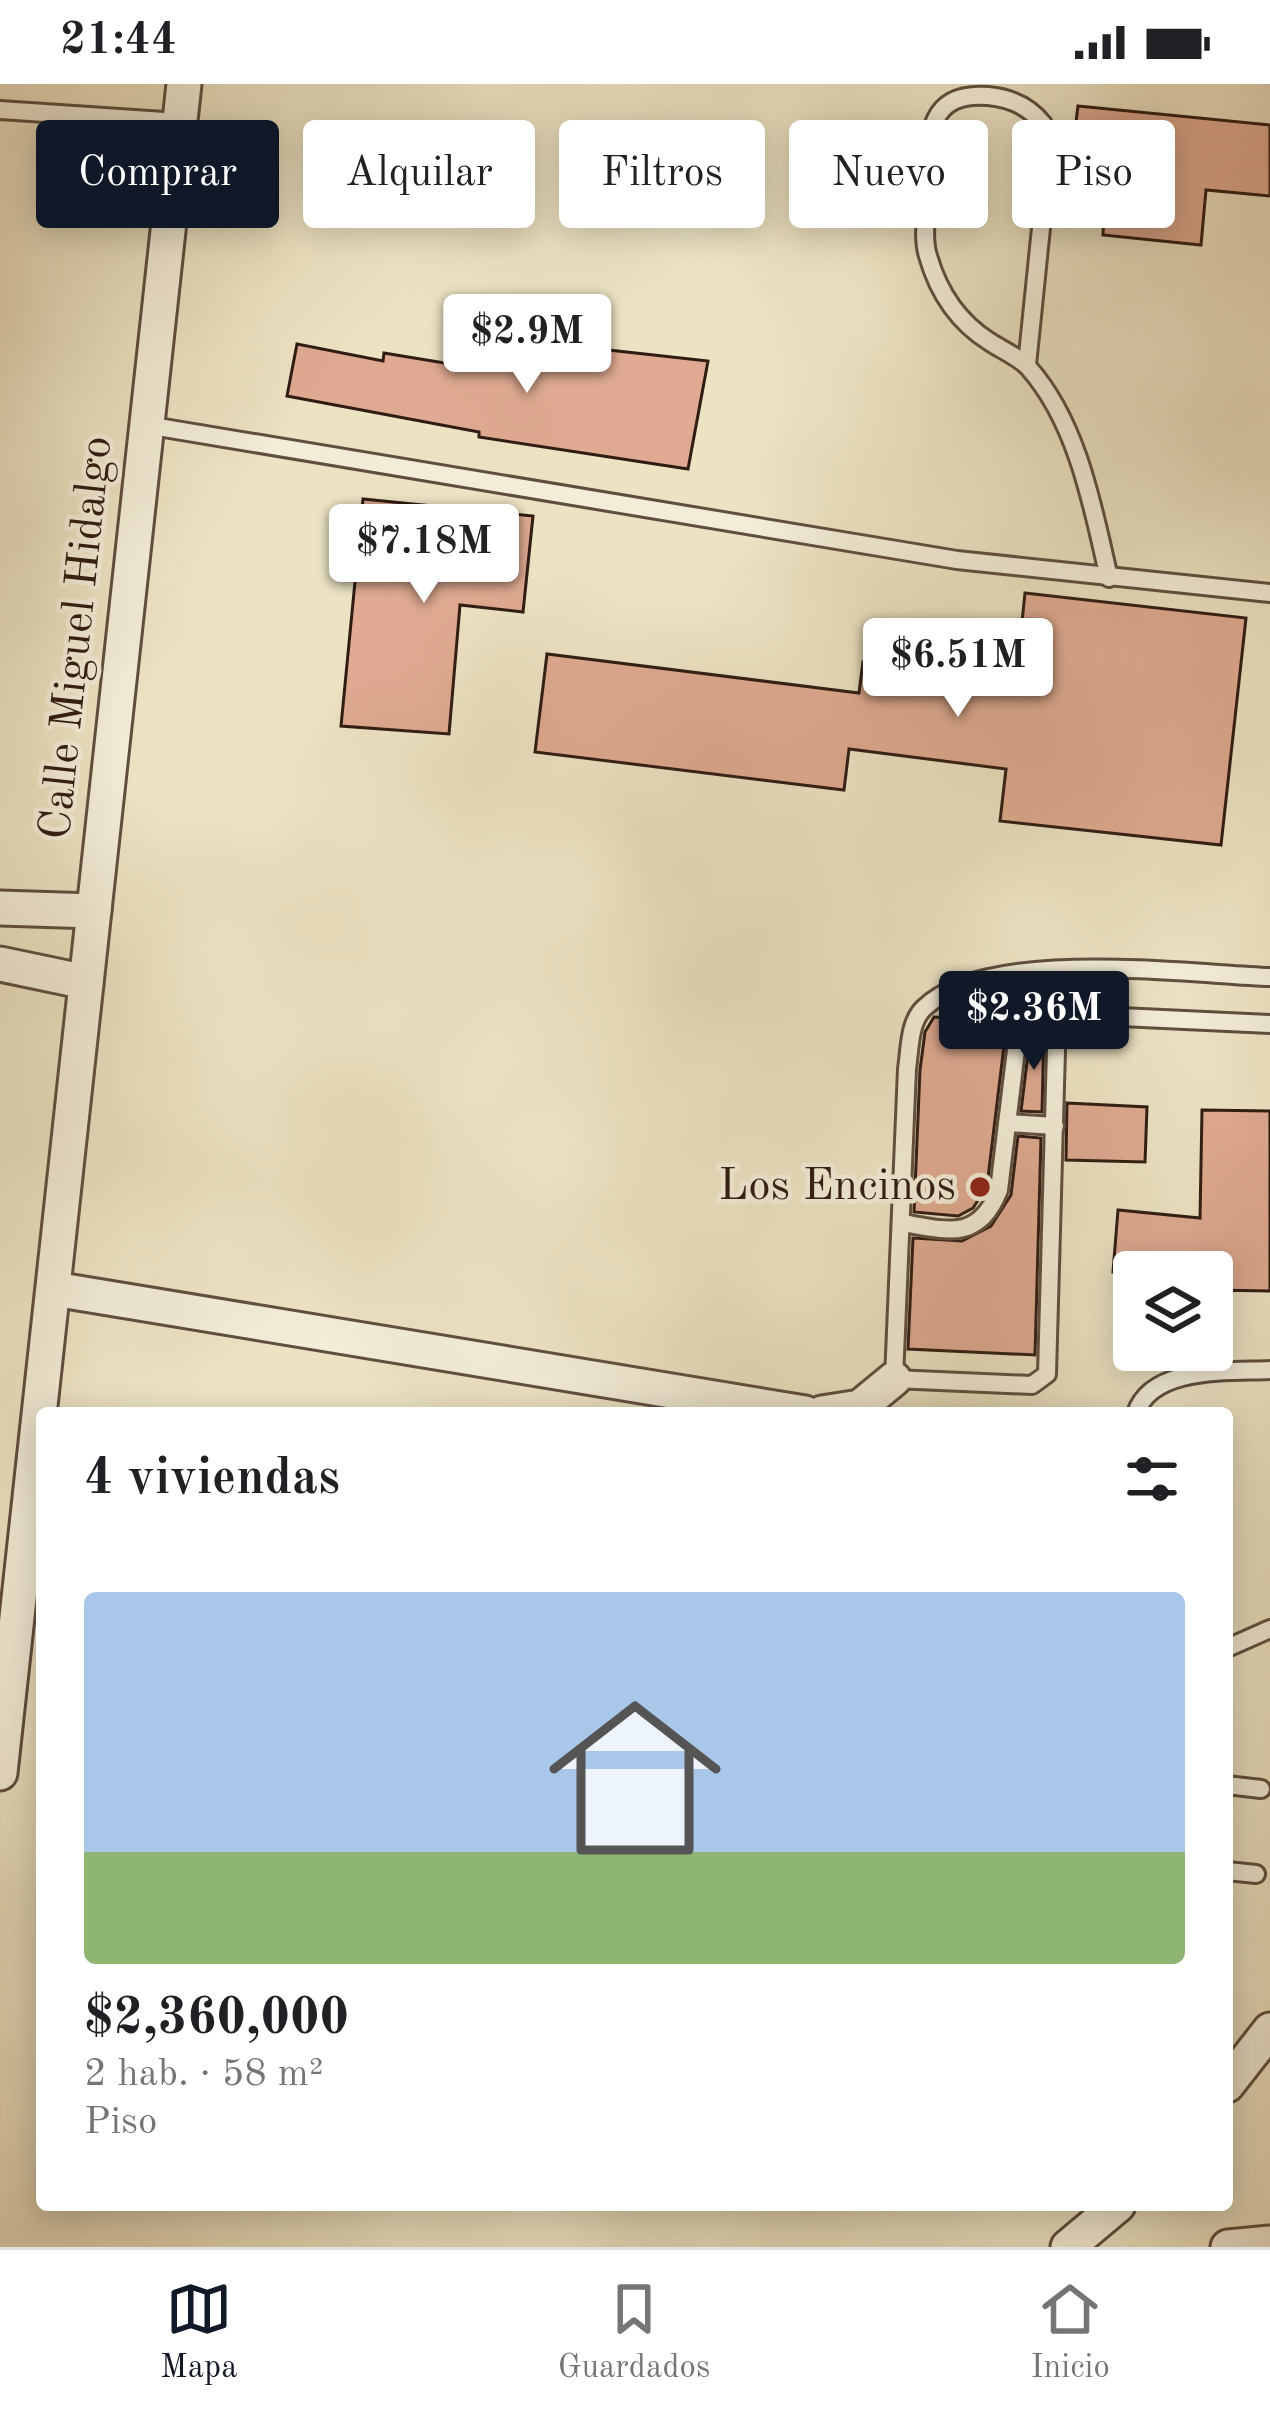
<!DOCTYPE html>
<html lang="es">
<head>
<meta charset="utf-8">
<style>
  :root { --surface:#fff; --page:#f6f6f6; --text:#202124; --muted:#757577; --line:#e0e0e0; --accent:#111827 }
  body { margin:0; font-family:"Old Standard TT",serif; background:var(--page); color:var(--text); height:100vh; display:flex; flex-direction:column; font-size:45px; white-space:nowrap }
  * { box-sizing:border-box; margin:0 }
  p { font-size:39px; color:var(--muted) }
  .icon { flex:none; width:66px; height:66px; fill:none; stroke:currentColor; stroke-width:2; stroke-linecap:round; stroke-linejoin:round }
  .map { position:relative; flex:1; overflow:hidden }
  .side { position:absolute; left:36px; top:1323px; width:1197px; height:804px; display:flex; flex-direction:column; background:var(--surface); border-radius:12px; box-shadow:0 6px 30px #0003 }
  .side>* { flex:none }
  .banner { position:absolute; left:36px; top:36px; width:1200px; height:108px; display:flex; gap:24px }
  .controls { position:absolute; left:1113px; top:1167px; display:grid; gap:24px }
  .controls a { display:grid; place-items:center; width:120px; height:120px; border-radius:12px; background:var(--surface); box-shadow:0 6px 30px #0003; font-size:60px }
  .price { position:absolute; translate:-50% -102px; padding:0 27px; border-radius:12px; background:#fff; color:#222; font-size:39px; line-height:78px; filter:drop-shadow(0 3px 6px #0008) }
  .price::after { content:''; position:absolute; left:50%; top:72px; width:36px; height:27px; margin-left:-18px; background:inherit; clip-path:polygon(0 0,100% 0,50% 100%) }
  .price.active { background:var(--accent); color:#fff }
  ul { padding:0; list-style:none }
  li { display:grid; align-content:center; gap:24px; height:636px; padding:0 48px }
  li+li { border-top:3px solid var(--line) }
  li span { display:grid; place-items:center; height:372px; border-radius:12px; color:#555 }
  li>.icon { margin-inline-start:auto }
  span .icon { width:216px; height:216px; fill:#fffc; stroke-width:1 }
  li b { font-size:51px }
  h2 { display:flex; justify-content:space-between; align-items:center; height:144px; padding:0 48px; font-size:51px }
  .pill { padding:0 42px; border-radius:12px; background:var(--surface); box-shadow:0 6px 30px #0003; font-size:42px; line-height:108px }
  .pill.active { background:var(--accent); color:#fff }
  .status { display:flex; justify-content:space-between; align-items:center; height:84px; padding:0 60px; background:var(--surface); direction:ltr }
  .status svg { height:33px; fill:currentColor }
  .tabs { display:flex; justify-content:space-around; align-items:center; height:168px; border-top:3px solid var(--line); background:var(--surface); font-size:33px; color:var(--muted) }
  .tabs a { display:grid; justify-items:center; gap:6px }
  .tabs .active { color:var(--accent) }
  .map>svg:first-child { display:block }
</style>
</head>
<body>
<div class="status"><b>21:44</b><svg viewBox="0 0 49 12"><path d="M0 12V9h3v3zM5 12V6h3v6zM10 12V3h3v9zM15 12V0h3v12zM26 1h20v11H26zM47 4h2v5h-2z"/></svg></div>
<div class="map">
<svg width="1270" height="2163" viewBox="0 0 1270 2163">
  <rect width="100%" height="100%" fill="#ece3c3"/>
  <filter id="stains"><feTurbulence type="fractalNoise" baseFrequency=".00167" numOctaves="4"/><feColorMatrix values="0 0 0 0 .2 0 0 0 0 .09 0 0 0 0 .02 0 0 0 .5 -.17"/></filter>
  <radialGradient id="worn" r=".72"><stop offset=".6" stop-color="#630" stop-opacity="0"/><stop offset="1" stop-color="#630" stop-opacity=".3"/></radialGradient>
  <!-- building -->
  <g fill="#dfaa91" stroke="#301c13" stroke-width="3">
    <path d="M1078,22L1270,41V112L1206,106L1201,161L1103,151L1104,127L1065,124Z"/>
    <path d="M491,253L708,277L688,385L479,353V348L287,312L297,260L383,277L384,269L487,286Z"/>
    <path d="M363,415L533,432L523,528L460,521L449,650L341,642Z"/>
    <path d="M1025,509L1246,534L1221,761L1000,737L1006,685L849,665L844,706L535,668L547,570L859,609L863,578L1016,596Z"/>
    <path d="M934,933L1007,937L987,1102L973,1124L958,1132L914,1128L920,986L925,948Z"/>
    <path d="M1044,944L1042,1028L1021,1027L1031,945Z"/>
    <path d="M1067,1019L1147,1023L1145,1078L1066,1076Z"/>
    <path d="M1202,1026L1270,1027V1207L1212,1206V1188H1113L1118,1126L1200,1134Z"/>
    <path d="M1018,1052L1041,1054L1035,1271L908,1265L913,1154L962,1157L991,1142L1011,1111Z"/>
  </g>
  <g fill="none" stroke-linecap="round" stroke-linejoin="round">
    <defs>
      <g id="lane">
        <path d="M0,26L179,38"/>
        <path d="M1027,281L1045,105L1043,40C1029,22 1011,14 988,12C922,7 929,61 928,108C927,128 922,153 928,172C938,207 958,238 990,258C1002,266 1019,273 1028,283C1078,339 1093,424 1109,494"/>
        <path d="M146,341L957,476L1270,509"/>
        <path d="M1057,930L1047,1290L1032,1301L894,1295L907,985C910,965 909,938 924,924C987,863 1186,890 1270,893"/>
        <path d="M1007,1039L1055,1042"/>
        <path d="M903,1139C948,1147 979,1157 999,1106L1020,933L1057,930L1270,940"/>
        <path d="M1136,1329C1152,1282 1228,1288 1270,1286"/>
        <path d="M1227,1564L1270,1545"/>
        <path d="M1227,1701L1261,1705"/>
        <path d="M1227,1787L1256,1790"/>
      </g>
      <g id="street">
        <path d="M0,824L94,827"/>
        <path d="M0,880L86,898"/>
        <path d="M54,1205L805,1329"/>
        <path d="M822,1329L860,1323L894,1295"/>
        <path d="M0,1689L184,0"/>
        <path d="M1227,2001L1270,1946"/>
        <path d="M1068,2163L1118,2121"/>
        <path d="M1228,2163L1270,2159"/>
      </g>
    </defs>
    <!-- lane casing -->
    <use href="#lane" stroke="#5f4e3f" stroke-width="22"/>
    <!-- street casing -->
    <use href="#street" stroke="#5f4e3f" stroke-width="39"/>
    <!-- lane -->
    <use href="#lane" stroke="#f3edd8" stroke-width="16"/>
    <!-- street -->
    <use href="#street" stroke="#f3edd8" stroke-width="33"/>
  </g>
  <!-- markers -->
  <circle fill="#8f2418" stroke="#f3edd8" stroke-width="4.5" cx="980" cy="1103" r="12"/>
  <g text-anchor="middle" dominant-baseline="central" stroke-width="9" stroke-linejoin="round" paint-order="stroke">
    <!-- street labels -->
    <g font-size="45" fill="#301c13" stroke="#f3edd8">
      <text transform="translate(78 554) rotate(-84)">Calle Miguel Hidalgo</text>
    </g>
    <!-- poi labels -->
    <g font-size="45" fill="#301c13" stroke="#f3edd8" text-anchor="end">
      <text x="956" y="1103">Los Encinos</text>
    </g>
  </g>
  <rect width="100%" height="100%" filter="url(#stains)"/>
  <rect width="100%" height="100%" fill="url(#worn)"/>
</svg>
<div class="controls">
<a><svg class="icon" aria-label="layers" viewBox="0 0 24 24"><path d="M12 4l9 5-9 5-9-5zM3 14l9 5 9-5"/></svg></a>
</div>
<b class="price" style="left:527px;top:312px">$2.9M</b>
<b class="price" style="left:424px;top:522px">$7.18M</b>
<b class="price" style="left:958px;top:636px">$6.51M</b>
<b class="price active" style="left:1034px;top:989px">$2.36M</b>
<div class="banner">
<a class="pill active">Comprar</a>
<a class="pill">Alquilar</a>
<a class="pill">Filtros</a>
<a class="pill">Nuevo</a>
<a class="pill">Piso</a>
</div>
<section class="side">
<h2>4 viviendas<svg class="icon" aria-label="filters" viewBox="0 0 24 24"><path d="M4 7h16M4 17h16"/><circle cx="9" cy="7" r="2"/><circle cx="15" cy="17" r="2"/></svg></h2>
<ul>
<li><span style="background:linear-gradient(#a9c7e8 70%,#8fb573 0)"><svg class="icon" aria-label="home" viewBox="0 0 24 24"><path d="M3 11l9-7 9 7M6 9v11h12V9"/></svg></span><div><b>$2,360,000</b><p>2 hab. · 58 m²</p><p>Piso</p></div></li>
</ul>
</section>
</div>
<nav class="tabs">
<a class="active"><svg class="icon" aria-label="map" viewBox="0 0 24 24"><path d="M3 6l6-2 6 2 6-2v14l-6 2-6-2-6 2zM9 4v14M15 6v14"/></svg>Mapa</a>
<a><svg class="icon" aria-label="saved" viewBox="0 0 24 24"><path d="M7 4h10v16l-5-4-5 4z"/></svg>Guardados</a>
<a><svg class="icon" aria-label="home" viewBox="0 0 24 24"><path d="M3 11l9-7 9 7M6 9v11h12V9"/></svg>Inicio</a>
</nav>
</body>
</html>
